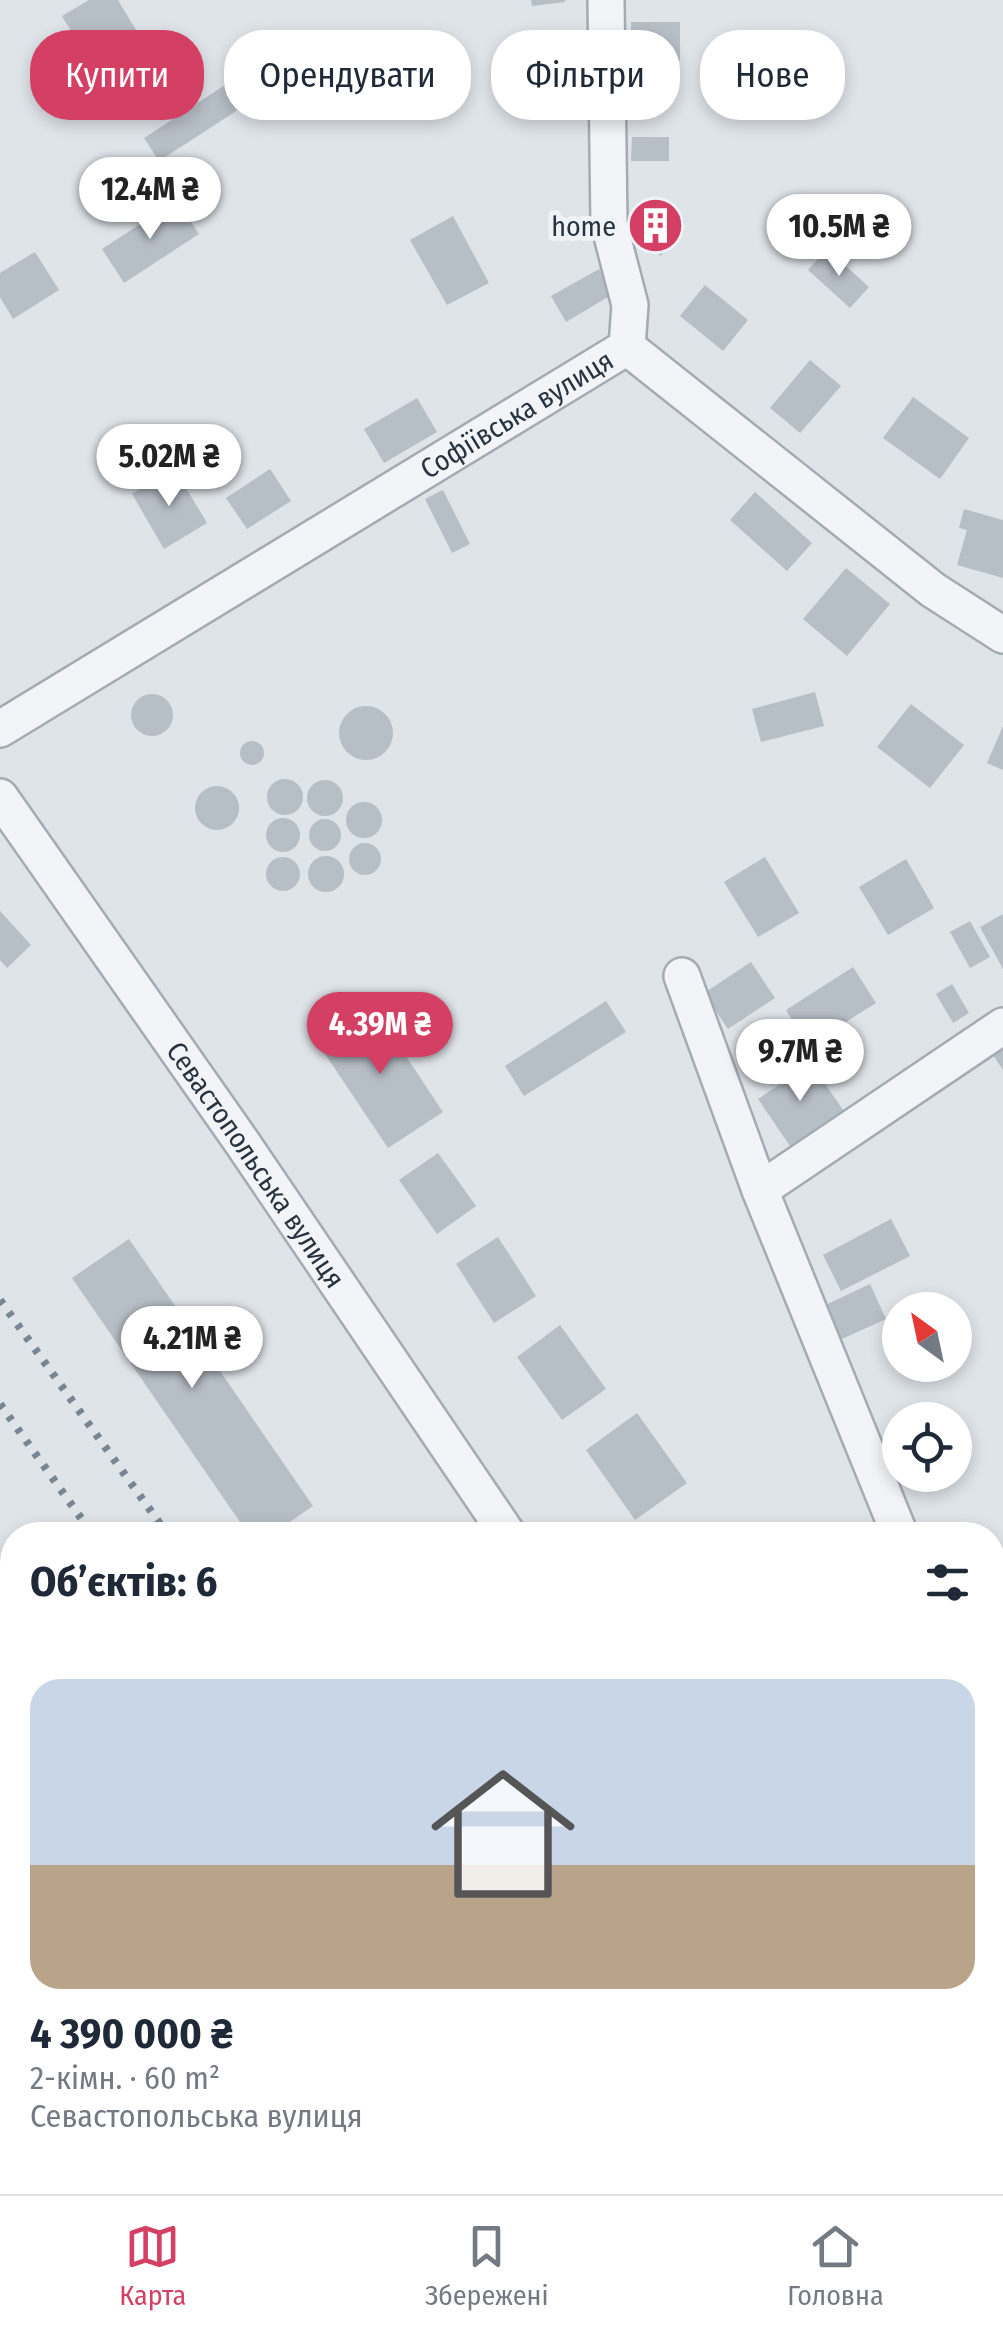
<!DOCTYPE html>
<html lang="uk">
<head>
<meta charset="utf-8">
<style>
  :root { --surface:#fff; --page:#f2f2f3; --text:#1f2937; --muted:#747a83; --line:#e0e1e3; --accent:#d43f64 }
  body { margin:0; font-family:"Fira Sans Condensed",sans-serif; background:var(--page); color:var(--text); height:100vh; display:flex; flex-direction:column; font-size:38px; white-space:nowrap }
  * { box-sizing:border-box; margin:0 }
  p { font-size:32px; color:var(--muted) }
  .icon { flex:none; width:55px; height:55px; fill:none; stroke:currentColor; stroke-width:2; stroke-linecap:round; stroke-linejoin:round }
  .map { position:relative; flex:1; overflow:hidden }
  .panel { position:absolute; left:0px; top:1522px; width:1005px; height:672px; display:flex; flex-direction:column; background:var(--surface); border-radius:40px 40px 0 0; box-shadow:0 5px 15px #0003 }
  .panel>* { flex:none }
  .banner { position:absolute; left:30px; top:30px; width:945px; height:90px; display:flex; gap:20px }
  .needle { width:65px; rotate:327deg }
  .tools { position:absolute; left:882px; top:1292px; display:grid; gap:20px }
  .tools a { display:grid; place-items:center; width:90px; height:90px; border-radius:50%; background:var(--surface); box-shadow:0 5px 15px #0003; font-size:50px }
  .price { position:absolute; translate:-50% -85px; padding:0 22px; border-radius:35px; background:#fff; color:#222; font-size:32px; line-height:65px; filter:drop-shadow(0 2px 5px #0008) }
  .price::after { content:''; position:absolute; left:50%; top:60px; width:30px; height:22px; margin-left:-15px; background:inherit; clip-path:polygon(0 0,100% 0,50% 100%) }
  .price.current { background:var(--accent); color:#fff }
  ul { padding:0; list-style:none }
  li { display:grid; align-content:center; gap:20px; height:530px; padding:0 30px }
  li span { display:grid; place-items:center; height:310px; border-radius:30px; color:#555 }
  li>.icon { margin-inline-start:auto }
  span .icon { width:180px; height:180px; fill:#fffc; stroke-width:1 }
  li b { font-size:42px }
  h2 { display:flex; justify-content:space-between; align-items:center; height:120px; padding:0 30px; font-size:42px }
  .chip { padding:0 35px; border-radius:40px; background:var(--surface); box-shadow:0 5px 15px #0003; font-size:35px; line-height:90px }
  .chip.current { background:var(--accent); color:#fff }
  .tabs { display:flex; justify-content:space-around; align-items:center; height:140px; border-top:2px solid var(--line); background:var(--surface); font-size:28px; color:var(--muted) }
  .tabs a { display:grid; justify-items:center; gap:5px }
  .tabs .current { color:var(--accent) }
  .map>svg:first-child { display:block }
</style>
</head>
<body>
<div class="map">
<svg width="1003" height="2194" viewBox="0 0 1003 2194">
  <rect width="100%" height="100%" fill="#dfe4e9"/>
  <!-- building -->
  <g fill="#b6bec6">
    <path d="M89,0H118L162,73L129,92L119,74L110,80L96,55L88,59L62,16Z"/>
    <path d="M531,0H565V2L532,6Z"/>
    <rect x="631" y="22" width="49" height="39"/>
    <path d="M708,50L750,56L748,78L706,73Z"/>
    <path d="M274,53L289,77L159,161L144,138Z"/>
    <path d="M632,137H669V161H631Z"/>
    <path d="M650,197L685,221L661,256L626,232Z"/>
    <path d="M177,200L199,234L124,283L102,249Z"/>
    <path d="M453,216L489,283L447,305L410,240Z"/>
    <path d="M827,249L869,287L850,308L808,270Z"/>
    <path d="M35,252L59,290L13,319L0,297V273Z"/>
    <path d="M599,269L613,294L566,322L551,296Z"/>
    <path d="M705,285L748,320L723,351L680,316Z"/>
    <path d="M810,360L841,386L800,433L770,408Z"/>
    <path d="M913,397L969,438L940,479L883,438Z"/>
    <path d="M417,398L437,432L384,463L364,429Z"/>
    <path d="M174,468L207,523L164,549L132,494Z"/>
    <path d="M270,469L291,501L247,529L226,498Z"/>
    <path d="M443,490L470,544L452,553L425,499Z"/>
    <path d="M755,492L812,543L787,571L730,520Z"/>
    <path d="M964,509L1003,520V578L957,565L967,530L959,528Z"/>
    <path d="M846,568L890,604L847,656L803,619Z"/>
    <path d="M815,692L824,726L761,742L752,709Z"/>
    <circle cx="152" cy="715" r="21"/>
    <path d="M911,704L964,745L930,788L877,747Z"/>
    <circle cx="366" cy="733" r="27"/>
    <path d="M1003,726V770L987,763Z"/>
    <circle cx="252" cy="753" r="12"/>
    <circle cx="285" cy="797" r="18"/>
    <circle cx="325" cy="798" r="18"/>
    <circle cx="217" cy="808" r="22"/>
    <circle cx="364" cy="820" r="18"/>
    <circle cx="283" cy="835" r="17"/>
    <circle cx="325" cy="835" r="16"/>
    <circle cx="365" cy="859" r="16"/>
    <circle cx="326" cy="874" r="18"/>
    <circle cx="283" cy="874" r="17"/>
    <path d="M765,857L799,913L758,937L724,882Z"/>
    <path d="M906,859L934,908L888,935L859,887Z"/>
    <path d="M0,911L31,945L7,968L0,960Z"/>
    <path d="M1003,914V969L980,927Z"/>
    <path d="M970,921L990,957L970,968L950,932Z"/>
    <path d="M751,962L775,998L728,1029L704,993Z"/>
    <path d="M853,967L876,1003L808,1046L786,1010Z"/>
    <path d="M952,984L969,1013L953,1023L936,994Z"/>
    <path d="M606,1001L626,1032L524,1096L505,1066Z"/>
    <path d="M372,1005L443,1112L388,1148L317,1042Z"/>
    <path d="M1003,1035V1070L987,1046Z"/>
    <path d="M811,1063L843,1110L790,1146L758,1099Z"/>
    <path d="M438,1153L476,1206L437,1234L399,1180Z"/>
    <path d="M891,1219L910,1256L841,1291L823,1255Z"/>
    <path d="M498,1237L536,1296L494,1323L456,1264Z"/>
    <path d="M129,1239L313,1506L271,1535H249L72,1278Z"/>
    <path d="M870,1284L886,1319L833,1343L817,1309Z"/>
    <path d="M560,1325L606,1389L562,1420L517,1357Z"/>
    <path d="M637,1413L687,1483L635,1520L586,1450Z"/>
    <path d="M993,1554L1003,1581V1604L992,1608Z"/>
    <path d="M992,1842L1003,1862V1890L992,1896Z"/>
    <path d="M1003,2006V2035L992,2019V2013Z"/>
    <path d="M0,2070L12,2101V2106L0,2111Z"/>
    <path d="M735,2182H863L872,2194H743Z"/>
  </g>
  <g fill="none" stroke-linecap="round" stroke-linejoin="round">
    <defs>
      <g id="minor">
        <path d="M606,0L609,224L630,305L627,347"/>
        <path id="s1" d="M0,729L627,347L933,590L1003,635"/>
        <path id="s2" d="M0,797L241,1141L508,1535"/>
        <path d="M682,976L760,1190L900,1535"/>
        <path d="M760,1190L1003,1026"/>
        <path d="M0,1739L12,1757"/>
        <path d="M992,1762L999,1778"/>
        <path d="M992,2113L1003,2128"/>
        <path d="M317,2182L325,2194"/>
        <path d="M0,2183L12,2178"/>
      </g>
    </defs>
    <!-- minor casing -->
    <use href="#minor" stroke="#a4abb3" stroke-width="40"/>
    <!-- minor -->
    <use href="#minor" stroke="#f2f4f7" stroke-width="35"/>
    <!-- rail -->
    <g stroke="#788593" stroke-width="8" stroke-dasharray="5 10" stroke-linecap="butt">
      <path d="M0,1300L168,1535"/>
      <path d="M0,1404L93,1535"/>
      <path d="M554,2182L562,2194"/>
      <path d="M629,2182L637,2194"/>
    </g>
  </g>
  <!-- icons -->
  <defs>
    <symbol id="building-disc" viewBox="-11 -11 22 22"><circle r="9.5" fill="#d43f64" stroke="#eff3f7"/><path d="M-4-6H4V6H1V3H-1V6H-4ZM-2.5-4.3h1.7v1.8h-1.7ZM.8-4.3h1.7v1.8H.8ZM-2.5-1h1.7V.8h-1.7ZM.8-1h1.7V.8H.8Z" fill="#fff"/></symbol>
  </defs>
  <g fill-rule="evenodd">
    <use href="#building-disc" x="624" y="194" width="63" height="63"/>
  </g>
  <g text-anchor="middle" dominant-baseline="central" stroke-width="10" stroke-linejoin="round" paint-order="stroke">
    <!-- poi labels -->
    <g font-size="28" fill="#273341" stroke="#eff3f7" text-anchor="end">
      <text x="616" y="226">home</text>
    </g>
    <!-- street labels -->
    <g font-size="28" fill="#273341" stroke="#eff3f7">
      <text stroke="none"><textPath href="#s1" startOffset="605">Софіївська вулиця</textPath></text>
      <text stroke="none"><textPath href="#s2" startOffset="448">Севастопольська вулиця</textPath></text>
    </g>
  </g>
</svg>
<div class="tools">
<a><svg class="needle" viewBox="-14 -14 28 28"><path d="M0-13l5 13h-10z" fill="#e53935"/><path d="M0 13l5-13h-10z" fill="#747a83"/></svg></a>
<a><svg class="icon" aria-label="locate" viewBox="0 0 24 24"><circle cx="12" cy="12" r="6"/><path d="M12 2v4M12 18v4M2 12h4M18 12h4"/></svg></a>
</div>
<b class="price" style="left:150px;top:242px">12.4M ₴</b>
<b class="price" style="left:839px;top:279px">10.5M ₴</b>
<b class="price" style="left:169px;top:509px">5.02M ₴</b>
<b class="price current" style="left:380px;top:1077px">4.39M ₴</b>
<b class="price" style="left:800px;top:1104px">9.7M ₴</b>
<b class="price" style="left:192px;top:1391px">4.21M ₴</b>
<div class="banner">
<a class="chip current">Купити</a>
<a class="chip">Орендувати</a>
<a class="chip">Фільтри</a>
<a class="chip">Нове</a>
</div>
<section class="panel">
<h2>Об’єктів: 6<svg class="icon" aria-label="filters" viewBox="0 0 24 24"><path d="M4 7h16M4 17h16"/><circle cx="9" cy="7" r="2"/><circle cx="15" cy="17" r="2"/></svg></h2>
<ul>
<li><span style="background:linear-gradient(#c9d6e8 60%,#b9a48a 0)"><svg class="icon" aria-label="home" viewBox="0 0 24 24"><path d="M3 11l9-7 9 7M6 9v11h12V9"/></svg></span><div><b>4 390 000 ₴</b><p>2-кімн. · 60 m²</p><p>Севастопольська вулиця</p></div></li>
</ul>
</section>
</div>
<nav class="tabs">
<a class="current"><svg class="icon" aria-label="map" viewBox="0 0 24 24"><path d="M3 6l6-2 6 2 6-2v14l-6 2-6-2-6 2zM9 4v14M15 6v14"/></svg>Карта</a>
<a><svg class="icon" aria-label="saved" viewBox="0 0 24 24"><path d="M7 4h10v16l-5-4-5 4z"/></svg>Збережені</a>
<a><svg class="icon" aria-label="home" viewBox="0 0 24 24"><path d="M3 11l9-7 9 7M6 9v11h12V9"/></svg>Головна</a>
</nav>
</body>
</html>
